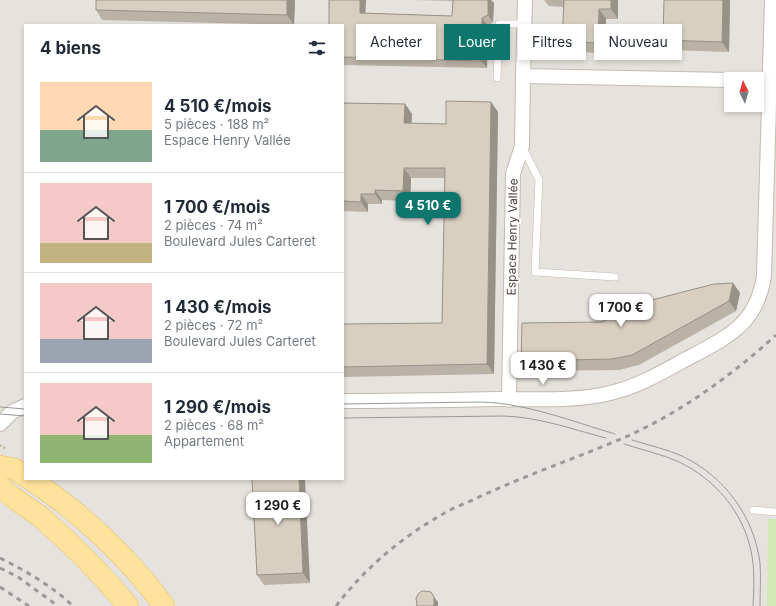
<!DOCTYPE html>
<html lang="fr">
<head>
<meta charset="utf-8">
<style>
  :root { --surface:#fff; --page:#f6f6f7; --text:#1f2937; --muted:#747a83; --line:#e0e1e3; --accent:#0f766e }
  body { margin:0; font-family:Inter,sans-serif; background:var(--page); color:var(--text); height:100vh; display:flex; flex-direction:column; font-size:15px; white-space:nowrap }
  * { box-sizing:border-box; margin:0 }
  p { font-size:13px; color:var(--muted) }
  .icon { flex:none; width:22px; height:22px; fill:none; stroke:currentColor; stroke-width:2; stroke-linecap:round; stroke-linejoin:round }
  .map { position:relative; flex:1; overflow:hidden }
  .sheet { position:absolute; left:24px; top:24px; width:320px; height:456px; display:flex; flex-direction:column; background:var(--surface); border-radius:0px; box-shadow:0 2px 6px #0003 }
  .sheet>* { flex:none }
  .banner { position:absolute; left:356px; top:24px; width:360px; height:36px; display:flex; gap:8px }
  .needle { width:26px; rotate:355deg }
  .tools { position:absolute; left:724px; top:72px; display:grid; gap:8px }
  .tools a { display:grid; place-items:center; width:40px; height:40px; border-radius:0px; background:var(--surface); box-shadow:0 2px 6px #0003; font-size:20px }
  .price { position:absolute; translate:-50% -34px; padding:0 9px; border-radius:8px; background:#fff; color:#222; font-size:13px; line-height:26px; filter:drop-shadow(0 1px 2px #0008) }
  .price::after { content:''; position:absolute; left:50%; top:24px; width:12px; height:9px; margin-left:-6px; background:inherit; clip-path:polygon(0 0,100% 0,50% 100%) }
  .price.active { background:var(--accent); color:#fff }
  ul { padding:0; list-style:none }
  li { display:flex; align-items:center; gap:12px; height:100px; padding:0 16px }
  li+li { border-top:1px solid var(--line) }
  li span { display:grid; place-items:center; flex:none; width:112px; height:80px; border-radius:0px; color:#555 }
  li>.icon { margin-inline-start:auto }
  span .icon { width:48px; height:48px; fill:#fffc; stroke-width:1 }
  li b { font-size:17px }
  h2 { display:flex; justify-content:space-between; align-items:center; height:48px; padding:0 16px; font-size:17px }
  .chip { padding:0 14px; border-radius:0px; background:var(--surface); box-shadow:0 2px 6px #0003; font-size:14px; line-height:36px }
  .chip.active { background:var(--accent); color:#fff }
  .map>svg:first-child { display:block }
</style>
</head>
<body>
<div class="map">
<svg width="776" height="606" viewBox="0 0 776 606">
  <rect width="100%" height="100%" fill="#f6f3ec"/>
  <!-- industrial -->
  <path fill="#e6e2dd" fill-rule="evenodd" d="M0,0H776V606H0ZM25,25H343V479H25ZM731,79H757V105H731Z"/>
  <!-- green -->
  <path fill="#d2eab5" d="M768,519H776V606H767Z"/>
  <g fill="none" stroke-linecap="round" stroke-linejoin="round">
    <defs>
      <g id="service">
        <path d="M497,78L499,24H524"/>
        <path d="M522,146L539,180L535,272L615,277"/>
        <path d="M753,510L776,512"/>
      </g>
      <g id="minor">
        <path d="M525,0L523,76L731,80"/>
        <path d="M509,400L513,174L522,146L523,76"/>
        <path d="M343,401C394,401 446,400 497,399C534,399 579,402 614,392C643,385 670,367 696,354C733,334 757,321 764,276L772,0"/>
        <path d="M0,424L12,412L25,406"/>
      </g>
      <g id="primary">
        <path d="M0,466L15,469L25,476"/>
        <path d="M30,479C81,513 128,557 164,606"/>
        <path d="M0,486C12,499 28,507 42,518C74,546 101,573 128,606"/>
      </g>
    </defs>
    <!-- service casing -->
    <use href="#service" stroke="#c2bbae" stroke-width="8"/>
    <!-- minor casing -->
    <use href="#minor" stroke="#c2bbae" stroke-width="16"/>
    <!-- primary casing -->
    <use href="#primary" stroke="#e6c16a" stroke-width="22"/>
    <!-- path -->
    <path stroke="#c4b79f" stroke-width="2.5" stroke-dasharray="2 2" stroke-linecap="butt" d="M0,445L6,449"/>
    <!-- service -->
    <use href="#service" stroke="#fff" stroke-width="7"/>
    <!-- minor -->
    <use href="#minor" stroke="#fff" stroke-width="14"/>
    <!-- primary -->
    <use href="#primary" stroke="#ffe39c" stroke-width="21"/>
    <!-- tram -->
    <g stroke="#9a9a9a" stroke-width="1">
      <path d="M343,404L480,402C526,403 571,421 615,434"/>
      <path d="M0,407L25,409"/>
      <path d="M0,414L25,416"/>
      <path d="M343,418L503,416C539,417 571,429 606,438"/>
      <path d="M632,440C648,445 666,449 682,456C724,476 754,516 760,563C761,577 760,592 760,606"/>
      <path d="M624,444C642,450 662,454 679,462C715,479 743,512 751,551C755,569 754,588 753,606"/>
    </g>
    <!-- rail -->
    <g stroke="#9a9a9a" stroke-width="3" stroke-dasharray="5 5" stroke-linecap="butt">
      <path d="M0,558C26,571 52,586 73,606"/>
      <path d="M0,568L18,577L58,606"/>
      <path d="M0,587L29,606"/>
      <path d="M336,606C365,568 402,537 443,514C454,507 467,503 479,497C528,474 580,457 630,435C684,410 732,375 776,335"/>
    </g>
  </g>
  <!-- wall -->
  <g fill="#bab2a6">
    <path d="M295,0L294,25L102,20L96,10Z"/>
    <path d="M329,0H366L365,13L452,16L453,1L416,0H491L494,3L493,22L488,26L487,68L343,65V25Z"/>
    <path d="M544,0H618V19H606L605,53L569,52L562,42L564,7L549,6Z"/>
    <path d="M730,0L729,52L670,50L663,40Z"/>
    <path d="M491,102L498,112L494,374L343,377V324L442,323L445,178H411L410,201L382,200V204H368V212L343,211V103L405,104L412,114L411,124H446Z"/>
    <path d="M733,283L740,293L736,311L639,365L619,370L528,371L521,361L602,322L649,301Z"/>
    <path d="M252,479L310,583L264,585L257,575Z"/>
  </g>
  <!-- shaded-wall -->
  <g fill="#979187">
    <path d="M287,0H295L294,25L287,15Z"/>
    <path d="M360,0H366L365,21L360,13Z"/>
    <path d="M488,0H491L494,3L493,22L488,15Z"/>
    <path d="M611,0H618V19L611,9Z"/>
    <path d="M723,0H730L729,52L722,42Z"/>
    <path d="M599,9L606,19L605,53L598,43Z"/>
    <path d="M482,18L488,26L487,68L481,61Z"/>
    <path d="M491,102L498,112L494,374L487,364Z"/>
    <path d="M405,104L412,114L411,133L404,123Z"/>
    <path d="M404,168L411,178L410,201L403,191Z"/>
    <path d="M375,190L382,200V204L375,194Z"/>
    <path d="M361,194L368,204V212L361,202Z"/>
    <path d="M733,283L740,293L736,311L729,301Z"/>
    <path d="M299,479H305L310,583L303,573Z"/>
    <path d="M434,597L438,602V606H433Z"/>
  </g>
  <!-- building -->
  <g fill="#d8cfc1" stroke="#979187">
    <path d="M96,0H287V15L96,10Z"/>
    <path d="M329,0H360V13L452,16L453,0H488V15L482,18L481,61L343,57V25H329Z"/>
    <path d="M564,0H611V9H599L598,43L562,42Z"/>
    <path d="M664,0H723L722,42L663,40Z"/>
    <path d="M446,101L491,102L487,364L343,367V324L442,323L445,168H404L403,191L375,190V194H361V202L343,201V103L405,104L404,123L446,124Z"/>
    <path d="M733,283L729,301L632,355L612,359L521,361L522,323L602,322L647,297L648,301L714,284Z"/>
    <path d="M252,479H299L303,573L257,575Z"/>
    <path d="M422,591H425L431,592L434,597V605L433,606H417L416,598L419,593Z"/>
  </g>
  <g text-anchor="middle" dominant-baseline="central" stroke-width="4" stroke-linejoin="round" paint-order="stroke">
    <!-- street labels -->
    <g font-size="12" fill="#4b4439" stroke="#fff">
      <text transform="translate(512 237) rotate(-89)">Espace Henry Vallée</text>
    </g>
  </g>
</svg>
<div class="tools">
<a><svg class="needle" viewBox="-14 -14 28 28"><path d="M0-13l5 13h-10z" fill="#e53935"/><path d="M0 13l5-13h-10z" fill="#747a83"/></svg></a>
</div>
<b class="price active" style="left:428px;top:226px">4 510 €</b>
<b class="price" style="left:621px;top:328px">1 700 €</b>
<b class="price" style="left:543px;top:386px">1 430 €</b>
<b class="price" style="left:278px;top:526px">1 290 €</b>
<div class="banner">
<a class="chip">Acheter</a>
<a class="chip active">Louer</a>
<a class="chip">Filtres</a>
<a class="chip">Nouveau</a>
</div>
<section class="sheet">
<h2>4 biens<svg class="icon" aria-label="filters" viewBox="0 0 24 24"><path d="M4 7h16M4 17h16"/><circle cx="9" cy="7" r="2"/><circle cx="15" cy="17" r="2"/></svg></h2>
<ul>
<li><span style="background:linear-gradient(#ffd9b3 60%,#7fa58c 0)"><svg class="icon" aria-label="home" viewBox="0 0 24 24"><path d="M3 11l9-7 9 7M6 9v11h12V9"/></svg></span><div><b>4 510 €/mois</b><p>5 pièces · 188 m²</p><p>Espace Henry Vallée</p></div></li>
<li><span style="background:linear-gradient(#f6c9c9 75%,#c2b280 0)"><svg class="icon" aria-label="home" viewBox="0 0 24 24"><path d="M3 11l9-7 9 7M6 9v11h12V9"/></svg></span><div><b>1 700 €/mois</b><p>2 pièces · 74 m²</p><p>Boulevard Jules Carteret</p></div></li>
<li><span style="background:linear-gradient(#f6c9c9 70%,#9aa5b1 0)"><svg class="icon" aria-label="home" viewBox="0 0 24 24"><path d="M3 11l9-7 9 7M6 9v11h12V9"/></svg></span><div><b>1 430 €/mois</b><p>2 pièces · 72 m²</p><p>Boulevard Jules Carteret</p></div></li>
<li><span style="background:linear-gradient(#f6c9c9 65%,#8fb573 0)"><svg class="icon" aria-label="home" viewBox="0 0 24 24"><path d="M3 11l9-7 9 7M6 9v11h12V9"/></svg></span><div><b>1 290 €/mois</b><p>2 pièces · 68 m²</p><p>Appartement</p></div></li>
</ul>
</section>
</div>
</body>
</html>
